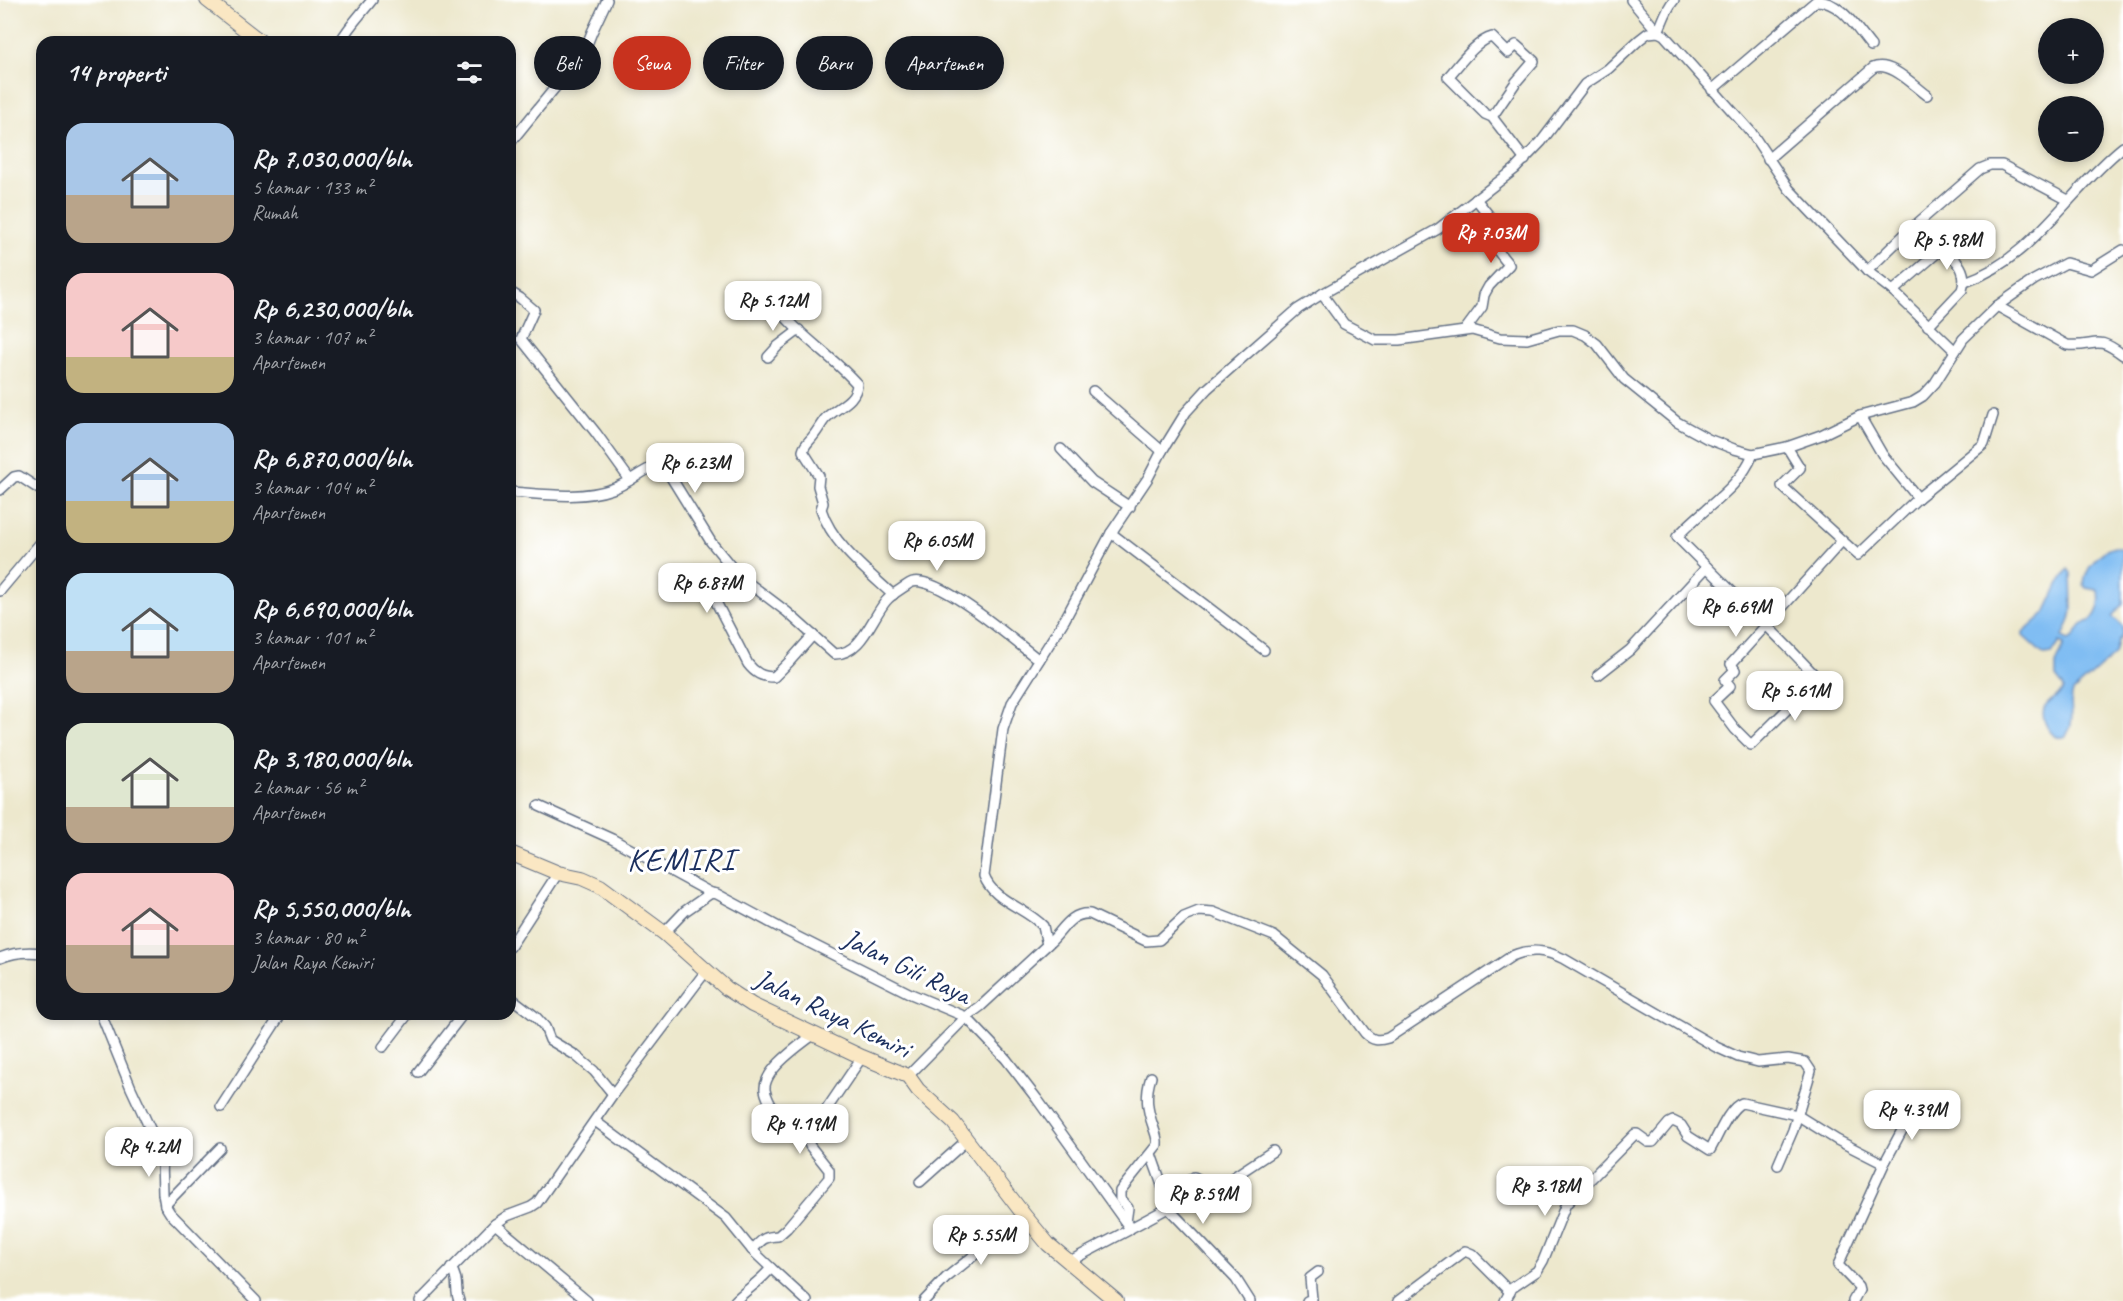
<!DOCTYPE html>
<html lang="id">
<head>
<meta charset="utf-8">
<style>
  :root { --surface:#171b24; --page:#20242c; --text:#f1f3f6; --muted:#9ea1a6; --accent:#c8321e }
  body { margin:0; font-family:Caveat,sans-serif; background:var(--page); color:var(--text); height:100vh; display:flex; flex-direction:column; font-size:22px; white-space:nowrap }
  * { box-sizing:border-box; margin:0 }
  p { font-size:20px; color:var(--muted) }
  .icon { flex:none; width:33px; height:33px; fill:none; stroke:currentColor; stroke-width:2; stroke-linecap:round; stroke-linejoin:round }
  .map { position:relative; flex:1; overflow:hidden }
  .sheet { position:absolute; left:36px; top:36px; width:480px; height:984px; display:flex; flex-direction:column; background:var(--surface); border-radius:18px; box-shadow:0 3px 9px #0003 }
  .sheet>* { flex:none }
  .banner { position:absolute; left:534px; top:36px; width:570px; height:54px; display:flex; gap:12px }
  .tools { position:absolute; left:2038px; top:18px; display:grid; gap:12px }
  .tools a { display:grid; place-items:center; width:66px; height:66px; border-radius:50%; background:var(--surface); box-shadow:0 3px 9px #0003; font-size:30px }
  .price { position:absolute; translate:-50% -51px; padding:0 14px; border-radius:12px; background:#fff; color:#222; font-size:20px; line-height:39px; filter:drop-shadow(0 2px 3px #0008) }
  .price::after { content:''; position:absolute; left:50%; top:36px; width:18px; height:14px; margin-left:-9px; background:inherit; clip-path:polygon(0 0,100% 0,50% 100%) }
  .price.selected { background:var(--accent); color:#fff }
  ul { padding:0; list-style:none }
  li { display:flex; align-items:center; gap:18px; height:150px; padding:0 30px }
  li span { display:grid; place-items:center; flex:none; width:168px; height:120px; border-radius:18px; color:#555 }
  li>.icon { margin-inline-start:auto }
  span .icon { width:72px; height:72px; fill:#fffc; stroke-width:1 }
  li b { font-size:26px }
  h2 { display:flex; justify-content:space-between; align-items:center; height:72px; padding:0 30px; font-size:26px }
  .chip { padding:0 21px; border-radius:27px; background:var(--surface); box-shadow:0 3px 9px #0003; font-size:21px; line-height:54px }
  .chip.selected { background:var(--accent); color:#fff }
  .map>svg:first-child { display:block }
</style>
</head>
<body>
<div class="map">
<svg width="2123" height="1301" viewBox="0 0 2123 1301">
  <rect width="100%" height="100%" fill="#fff"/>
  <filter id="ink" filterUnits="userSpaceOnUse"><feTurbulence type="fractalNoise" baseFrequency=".0167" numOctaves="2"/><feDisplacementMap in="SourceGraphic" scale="12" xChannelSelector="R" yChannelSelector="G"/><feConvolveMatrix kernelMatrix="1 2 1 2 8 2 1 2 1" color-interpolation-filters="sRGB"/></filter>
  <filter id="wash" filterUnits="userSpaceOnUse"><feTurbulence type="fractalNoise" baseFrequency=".008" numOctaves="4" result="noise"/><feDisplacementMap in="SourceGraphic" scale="24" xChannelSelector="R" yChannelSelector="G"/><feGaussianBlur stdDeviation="1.35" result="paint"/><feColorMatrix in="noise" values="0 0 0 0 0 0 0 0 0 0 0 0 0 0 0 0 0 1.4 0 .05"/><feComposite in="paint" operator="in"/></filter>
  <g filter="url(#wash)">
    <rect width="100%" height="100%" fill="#ede8cd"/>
    <!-- water -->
    <path fill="#80bdf3" stroke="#4e76a8" stroke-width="1.5" d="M2115,547L2123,549V605L2112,616L2123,626V634L2118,641L2115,654L2073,692C2068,703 2075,716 2070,728C2061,752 2039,724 2044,709C2047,701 2059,697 2064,689L2063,686L2056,677V665L2064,644L2060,642L2052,654L2044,655L2023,636V633L2045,613L2060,581L2068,569L2071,573L2072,611L2070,620L2063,637L2068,640C2078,637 2075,632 2081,626C2081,625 2089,621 2090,621C2098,615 2103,598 2097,590L2086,588L2084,585C2085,569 2099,550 2115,547Z"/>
  </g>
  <g filter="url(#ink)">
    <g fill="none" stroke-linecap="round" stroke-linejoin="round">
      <defs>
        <g id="street">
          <path d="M1631,0L1658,32C1663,21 1666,9 1674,0"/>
          <path d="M340,42C349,26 361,14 372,0"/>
          <path d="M1712,90L1816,1C1841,1 1856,28 1871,46"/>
          <path d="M1492,117L1516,82L1534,61L1516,45L1508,53L1492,37C1476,41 1459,65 1448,77L1485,114L1492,117L1525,160"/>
          <path d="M510,143L558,84L578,67L592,32L607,0"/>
          <path d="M1768,159L1873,68C1890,60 1913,85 1927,95"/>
          <path d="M1867,271L1904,235L1980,169L1990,165H2002L2068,200"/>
          <path d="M1965,282C2033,259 2069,190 2123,147"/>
          <path d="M1893,291L1937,253L1942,251C1958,259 1968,272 1962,290L1928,326"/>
          <path d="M510,292L520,298L534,310L521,339L596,433L630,480"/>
          <path d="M1322,294L1438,229L1515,169L1541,142L1585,84L1608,69L1639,40L1648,33L1658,32L1664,35L1751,132L1789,189L1867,271L1893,291L1955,351"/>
          <path d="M773,301C795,334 831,354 857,384C856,402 836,407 825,419C821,424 818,430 814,435C810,441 805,443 803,451L819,476L818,486L823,503L821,509C832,544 866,570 893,595"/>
          <path d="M1997,306L2034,280L2066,263L2091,270L2123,250"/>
          <path d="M1465,330L1482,307L1484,295L1489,286L1509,265L1497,250L1508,240L1476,199"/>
          <path d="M768,357L778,346L799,330"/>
          <path d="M1093,391L1162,451"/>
          <path d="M1860,416L1882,454L1918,498"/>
          <path d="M1787,447L1800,468L1782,486L1858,555L1918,498L1984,444L1993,415"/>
          <path d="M1061,449L1092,482L1130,507"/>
          <path d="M0,490L14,477L19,476L42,491"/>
          <path d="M510,492C542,494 581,500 612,489C628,484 641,471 657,465L669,474L711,542L738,575L787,612L834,654C861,655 871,619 886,601C891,595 898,591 904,587C910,583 914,580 921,582C952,587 1012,639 1039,660"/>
          <path d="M1111,533L1264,650"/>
          <path d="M1707,567C1744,604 1783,640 1818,679L1751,745L1735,729L1714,701L1730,686L1725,680L1735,670L1731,664C1768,623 1805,582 1842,541"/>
          <path d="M741,578L718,593L717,604L748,664C755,673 762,677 774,677L789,662L813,635"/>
          <path d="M0,591L42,541"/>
          <path d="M1598,675L1630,650L1707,567L1677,537C1702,508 1738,491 1753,454"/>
          <path d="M539,806L612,839L711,893"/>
          <path d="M664,933L685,911L711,893L717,894L786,931L911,994L966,1017L1006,1059L1037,1099L1129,1227V1230L1068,1262"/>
          <path d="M1047,945C1062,933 1069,912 1090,914L1146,941L1159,940L1184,917L1199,911L1213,912L1274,936L1322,975L1365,1033C1373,1041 1378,1041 1388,1038L1512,956C1530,948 1546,950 1564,959L1716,1047L1738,1057L1758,1062L1788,1059L1805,1062L1811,1071L1793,1130L1778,1165"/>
          <path d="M510,947L558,873"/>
          <path d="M0,958C14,952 27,951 42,953"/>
          <path d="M510,997L536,1017L545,1027L550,1040L575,1055L594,1071L613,1094"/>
          <path d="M101,1014L131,1088L159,1148L162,1158L163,1194L165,1205L170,1213L256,1301"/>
          <path d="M383,1047L408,1014"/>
          <path d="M418,1072L463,1014"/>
          <path d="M908,1076L966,1017L981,1006L1047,945L1043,926C1025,907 993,901 984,876L1003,729L1012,703L1065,619L1111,533L1148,478L1162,451L1186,412L1207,389L1233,366L1298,309L1322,294L1344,324L1375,340H1399L1472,330L1500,338L1527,339L1559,330H1573L1585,335L1597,344L1624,379L1677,422L1708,439L1734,449L1753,454L1787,447L1821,435L1860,416L1913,402L1923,396L1935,383L1963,339L1997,306L2067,345C2097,348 2094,333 2123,355"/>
          <path d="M221,1107L281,1014"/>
          <path d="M595,1121L726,1218L752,1250L771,1268C761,1281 747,1289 735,1301"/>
          <path d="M782,1124C777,1114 767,1102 765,1090C763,1070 799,1046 813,1035"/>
          <path d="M1151,1154C1157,1172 1165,1190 1168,1208L1236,1279L1250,1301"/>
          <path d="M1884,1164L1916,1104"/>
          <path d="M920,1182L967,1140"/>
          <path d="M165,1205L220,1148"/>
          <path d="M1126,1222L1128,1208L1120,1199V1191L1157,1145C1158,1138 1155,1133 1153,1126C1147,1109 1145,1095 1151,1077"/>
          <path d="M495,1224L587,1301"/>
          <path d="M1129,1229L1168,1208L1177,1190L1194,1177L1217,1188L1273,1151"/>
          <path d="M752,1250C763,1239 763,1237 778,1236L787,1228L829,1178V1170L810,1146L807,1138L862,1057"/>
          <path d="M451,1268C460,1282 454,1288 459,1301"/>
          <path d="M771,1268L807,1301"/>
          <path d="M420,1301L495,1224L507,1216L531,1207L537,1203L613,1094L706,971"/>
          <path d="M924,1301L946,1278L1024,1215"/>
          <path d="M1307,1301L1312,1299L1310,1278L1318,1272"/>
          <path d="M1398,1301L1465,1251L1472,1254L1510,1292"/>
          <path d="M1505,1301L1512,1288L1537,1271L1543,1261L1566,1204L1635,1134H1637L1648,1142H1653L1669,1123L1673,1121L1681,1125L1688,1136L1710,1150C1717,1138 1729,1107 1742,1103L1797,1115L1837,1140L1884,1164L1838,1265L1858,1286L1859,1290L1853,1301"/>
        </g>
        <g id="secondary">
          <path d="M207,0L261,42"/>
          <path d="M510,853L558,873L582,878L600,886L664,933L726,988L752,1005L862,1057L908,1076L918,1090L953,1122L1024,1215L1048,1244L1116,1301"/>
        </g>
      </defs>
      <!-- street casing -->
      <use href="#street" stroke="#647085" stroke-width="12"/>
      <!-- secondary casing -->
      <use href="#secondary" stroke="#647085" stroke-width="16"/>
      <!-- street -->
      <use href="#street" stroke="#fff" stroke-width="9"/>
      <!-- secondary -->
      <use href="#secondary" stroke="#fae7c3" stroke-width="14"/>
    </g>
  </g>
  <g text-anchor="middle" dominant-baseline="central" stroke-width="6" stroke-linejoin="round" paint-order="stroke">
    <!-- street labels -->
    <g font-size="28" fill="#1b2f5e" stroke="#fff">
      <text transform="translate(907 966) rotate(26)">Jalan Gili Raya</text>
      <text transform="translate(833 1013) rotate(26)">Jalan Raya Kemiri</text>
    </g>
    <!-- quarter labels -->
    <g font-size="32" letter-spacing="1.5" fill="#1b2f5e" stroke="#fff">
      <text x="681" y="859">KEMIRI</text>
    </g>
  </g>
</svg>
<div class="tools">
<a>+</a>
<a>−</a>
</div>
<b class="price selected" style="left:1491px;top:264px">Rp 7.03M</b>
<b class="price" style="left:1947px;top:271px">Rp 5.98M</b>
<b class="price" style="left:773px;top:332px">Rp 5.12M</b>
<b class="price" style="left:695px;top:494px">Rp 6.23M</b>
<b class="price" style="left:937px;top:572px">Rp 6.05M</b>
<b class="price" style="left:707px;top:614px">Rp 6.87M</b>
<b class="price" style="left:1736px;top:638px">Rp 6.69M</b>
<b class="price" style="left:1795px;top:722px">Rp 5.61M</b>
<b class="price" style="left:1912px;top:1141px">Rp 4.39M</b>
<b class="price" style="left:800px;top:1155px">Rp 4.19M</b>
<b class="price" style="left:149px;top:1178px">Rp 4.2M</b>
<b class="price" style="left:1545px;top:1217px">Rp 3.18M</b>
<b class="price" style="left:1203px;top:1225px">Rp 8.59M</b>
<b class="price" style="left:981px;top:1266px">Rp 5.55M</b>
<div class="banner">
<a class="chip">Beli</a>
<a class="chip selected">Sewa</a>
<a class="chip">Filter</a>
<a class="chip">Baru</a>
<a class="chip">Apartemen</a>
</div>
<section class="sheet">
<h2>14 properti<svg class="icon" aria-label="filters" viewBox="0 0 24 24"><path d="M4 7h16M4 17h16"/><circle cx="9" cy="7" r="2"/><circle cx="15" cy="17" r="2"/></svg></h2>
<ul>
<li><span style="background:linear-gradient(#a9c7e8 60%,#b9a48a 0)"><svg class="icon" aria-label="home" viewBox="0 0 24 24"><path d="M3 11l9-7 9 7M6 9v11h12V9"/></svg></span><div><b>Rp 7,030,000/bln</b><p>5 kamar · 133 m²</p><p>Rumah</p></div></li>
<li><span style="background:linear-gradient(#f6c9c9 70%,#c2b280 0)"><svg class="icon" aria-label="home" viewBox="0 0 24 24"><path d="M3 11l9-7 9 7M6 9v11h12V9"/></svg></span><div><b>Rp 6,230,000/bln</b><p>3 kamar · 107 m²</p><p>Apartemen</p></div></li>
<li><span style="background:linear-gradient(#a9c7e8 65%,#c2b280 0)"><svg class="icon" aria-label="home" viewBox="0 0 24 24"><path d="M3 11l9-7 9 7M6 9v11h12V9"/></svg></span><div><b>Rp 6,870,000/bln</b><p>3 kamar · 104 m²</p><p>Apartemen</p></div></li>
<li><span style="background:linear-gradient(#bfe0f5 65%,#b9a48a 0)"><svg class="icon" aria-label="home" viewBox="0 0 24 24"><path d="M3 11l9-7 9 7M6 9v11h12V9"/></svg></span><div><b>Rp 6,690,000/bln</b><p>3 kamar · 101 m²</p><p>Apartemen</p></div></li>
<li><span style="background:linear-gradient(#dfe7d0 70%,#b9a48a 0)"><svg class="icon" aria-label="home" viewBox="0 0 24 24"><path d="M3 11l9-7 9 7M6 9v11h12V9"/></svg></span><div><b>Rp 3,180,000/bln</b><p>2 kamar · 56 m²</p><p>Apartemen</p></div></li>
<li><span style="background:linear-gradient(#f6c9c9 60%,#b9a48a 0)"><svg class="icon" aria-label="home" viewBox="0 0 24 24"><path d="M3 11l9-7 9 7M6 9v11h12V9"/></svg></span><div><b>Rp 5,550,000/bln</b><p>3 kamar · 80 m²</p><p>Jalan Raya Kemiri</p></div></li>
</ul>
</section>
</div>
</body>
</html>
